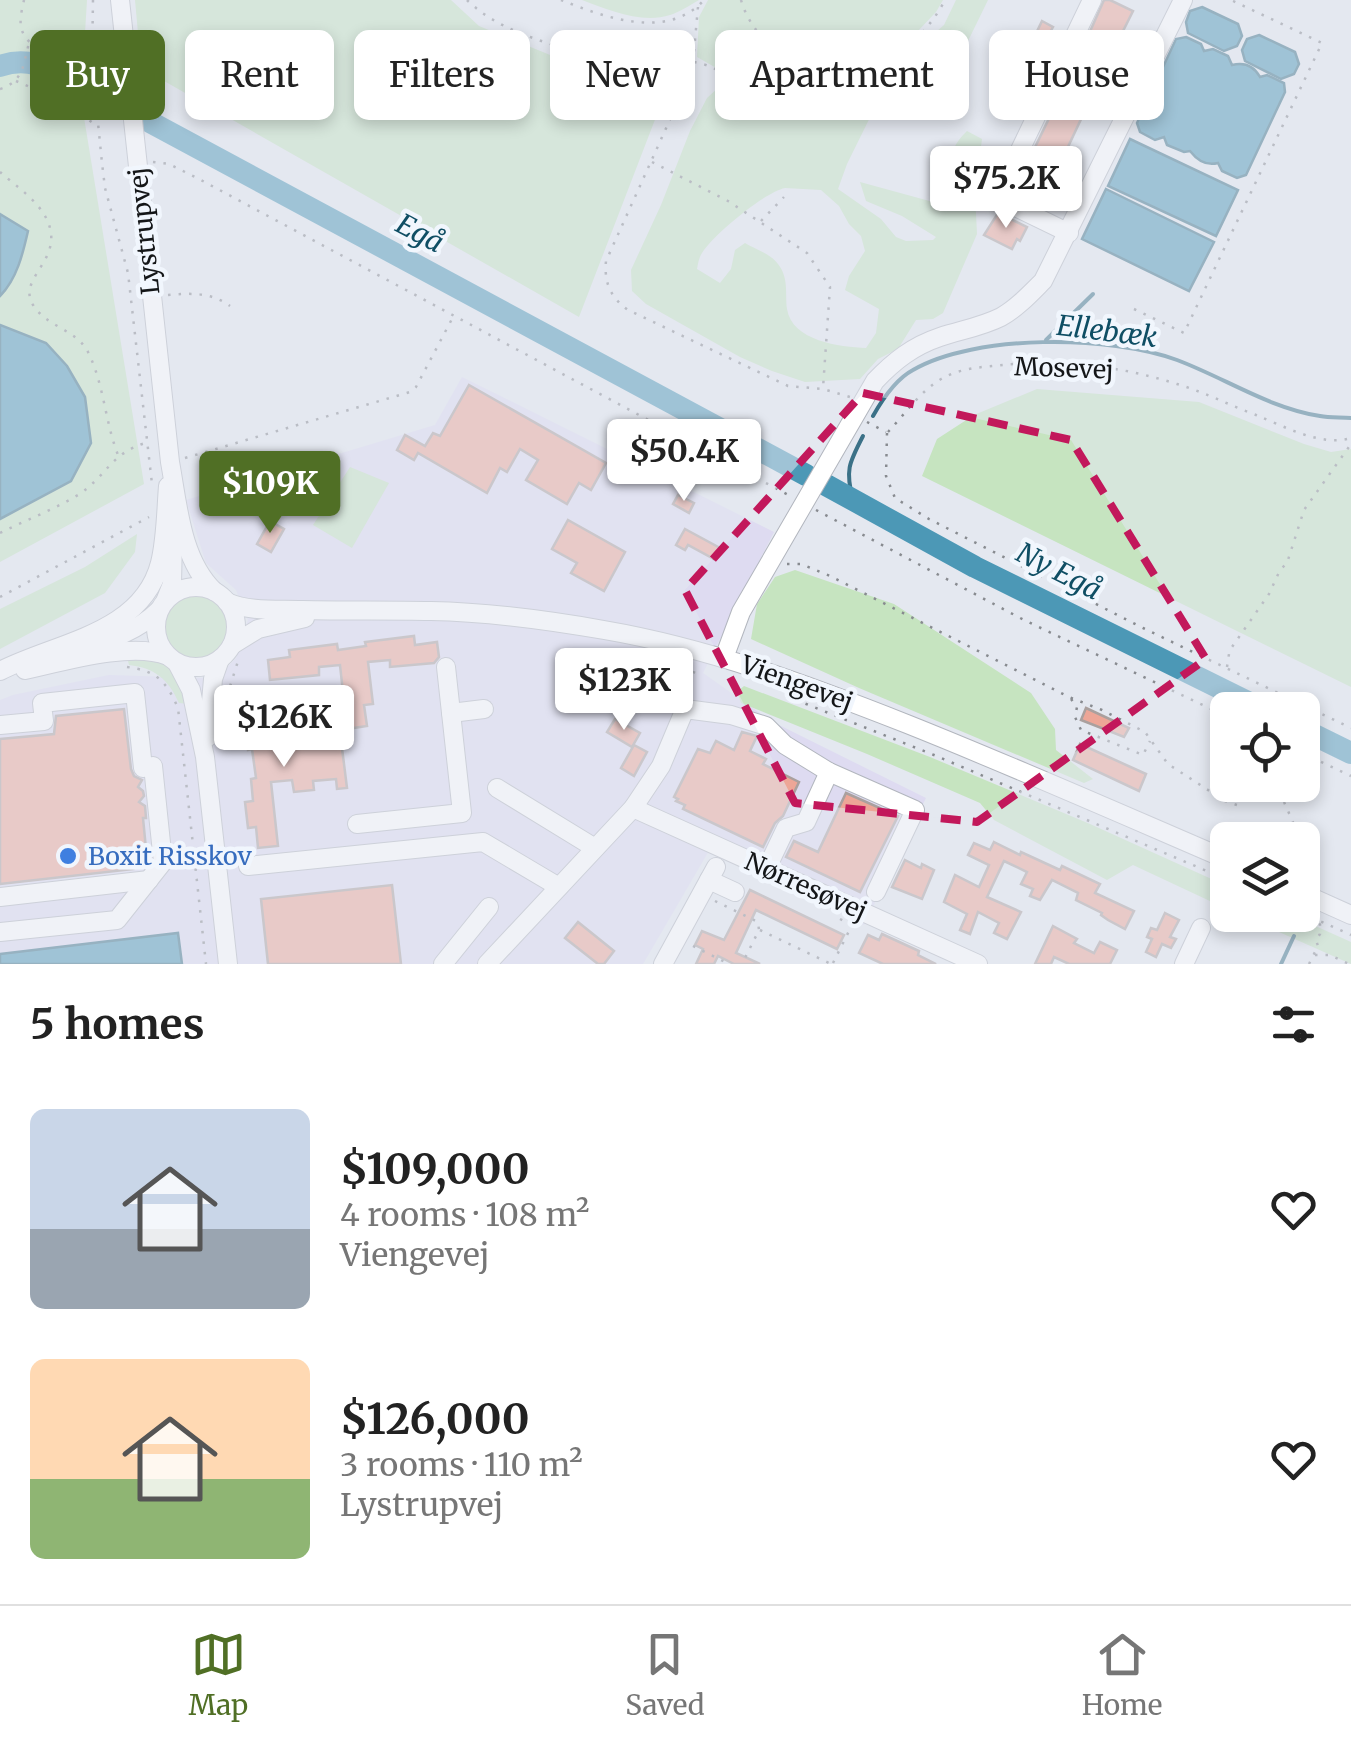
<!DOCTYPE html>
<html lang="en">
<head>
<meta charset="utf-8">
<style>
  :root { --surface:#fff; --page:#f2f2f2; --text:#222; --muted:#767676; --line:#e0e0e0; --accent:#506f25 }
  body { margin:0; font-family:Merriweather,serif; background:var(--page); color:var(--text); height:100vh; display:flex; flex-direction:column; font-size:38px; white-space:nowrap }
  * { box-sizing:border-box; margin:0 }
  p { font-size:32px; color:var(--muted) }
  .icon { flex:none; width:55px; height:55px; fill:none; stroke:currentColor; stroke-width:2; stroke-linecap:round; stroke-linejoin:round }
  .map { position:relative; height:964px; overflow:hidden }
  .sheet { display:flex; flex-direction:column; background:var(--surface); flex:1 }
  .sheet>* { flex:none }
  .banner { position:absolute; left:30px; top:30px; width:1292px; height:90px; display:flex; gap:20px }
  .tools { position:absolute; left:1210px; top:692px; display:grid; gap:20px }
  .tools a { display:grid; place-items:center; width:110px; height:110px; border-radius:15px; background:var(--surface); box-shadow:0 5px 15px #0003; font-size:50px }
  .price { position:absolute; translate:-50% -85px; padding:0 22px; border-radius:10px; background:#fff; color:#222; font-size:32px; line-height:65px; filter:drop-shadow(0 2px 5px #0008) }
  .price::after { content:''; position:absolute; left:50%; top:60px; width:30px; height:22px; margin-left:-15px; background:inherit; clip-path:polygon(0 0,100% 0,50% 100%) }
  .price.selected { background:var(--accent); color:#fff }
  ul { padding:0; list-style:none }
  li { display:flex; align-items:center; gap:30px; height:250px; padding:0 30px }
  li span { display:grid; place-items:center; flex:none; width:280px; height:200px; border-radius:15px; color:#555 }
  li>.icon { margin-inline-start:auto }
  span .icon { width:120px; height:120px; fill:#fffc; stroke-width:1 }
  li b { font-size:42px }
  h2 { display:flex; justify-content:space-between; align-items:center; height:120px; padding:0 30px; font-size:42px }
  .chip { padding:0 35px; border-radius:15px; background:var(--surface); box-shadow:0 5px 15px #0003; font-size:35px; line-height:90px }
  .chip.selected { background:var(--accent); color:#fff }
  .menu { display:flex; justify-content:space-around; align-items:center; height:140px; border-top:2px solid var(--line); background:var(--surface); font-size:28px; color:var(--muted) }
  .menu a { display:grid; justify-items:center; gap:5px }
  .menu .selected { color:var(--accent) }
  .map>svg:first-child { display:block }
</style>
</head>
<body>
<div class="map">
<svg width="1351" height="964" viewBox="0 0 1351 964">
  <rect width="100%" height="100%" fill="#e4e8f0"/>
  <!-- industrial -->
  <path fill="#dedbf1" d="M462,377L774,532L703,673L771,721L926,798L864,925L710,849L643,964H0V700L13,695L109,675L202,678L222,673L236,658L248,620L236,590L206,563L186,500L435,425Z"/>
  <!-- green -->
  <g fill="#c6e4c0" fill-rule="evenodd">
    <path d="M0,0H87L85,33L82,39L76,41L73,37L71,38L144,484L0,562V519L71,481L14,332L0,325V296C17,279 23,254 28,231L0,214Z"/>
    <path d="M135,0H451L479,26L599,75L656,117L579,317L150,73L138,33Z"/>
    <path d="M582,0H699C690,5 680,12 670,15C642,24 608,10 582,0Z"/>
    <path d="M708,0H943L936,12L899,51L881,62L793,89L767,91L755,90L697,57L699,17Z"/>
    <path d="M956,0H988L968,41L953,64L932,70L905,65L912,53L944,25Z"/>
    <path d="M890,77L847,164L838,189L881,219L896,237L906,241L933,240L936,237L902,216L866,201L860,182L955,208C954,178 940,156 967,131L982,139L975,193L977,234L943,313L933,319L916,320L898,349L878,359L860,379L805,382L772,371L740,357L646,304L632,291L631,270L661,205L690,131L707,98L719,87L751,101L787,102L824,115C825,81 862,78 890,77ZM785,188L821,190L839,206L849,224L861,236L865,251L849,276L845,290L879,309L876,333L866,348C840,347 792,341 787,309C785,293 789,278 778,264C771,254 755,249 745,243L735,250L731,269L720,283L697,269C698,264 699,257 702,253C714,234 765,192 785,188Z"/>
    <path d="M1037,389L1199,402L1304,444L1331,452L1351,449V687L922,476L937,439L974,415Z"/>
    <path d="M350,467L389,483L352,548L313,525Z"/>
    <path d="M137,534L135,552L105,593L0,649V609L85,567Z"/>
    <path d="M795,570L894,604L1031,693L1055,729L1056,750L1093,779L1084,783L859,688L751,639L757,604L775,577Z"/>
    <circle cx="196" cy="627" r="34"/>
    <path d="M127,657L163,661L173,671L189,704L179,703C168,679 155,668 129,665Z"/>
    <path d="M744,686L930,757L1090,824L1227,886V909L1133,865L1107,880L994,820L980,803L867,754L741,703L737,692Z"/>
    <path d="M1241,915H1291L1351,942V964Z"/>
  </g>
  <!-- water -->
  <g fill="#4c98b6" stroke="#3b7187" stroke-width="2.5">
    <path d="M1202,7L1238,24L1242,36L1237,46L1224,51L1188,33L1186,22L1190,11Z"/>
    <path d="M1259,35L1295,52L1299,64L1294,74L1281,79L1245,61L1242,50L1247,39Z"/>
    <path d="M1186,37L1201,44L1204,51L1213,49L1228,56L1232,65C1244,62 1254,66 1260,77L1267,75L1284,83L1285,92L1246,175L1237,178L1222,171L1218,163C1207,166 1197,160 1190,151L1184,152L1167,145L1164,137L1155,140L1140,132L1137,123L1176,39Z"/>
    <path d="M1130,139L1238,190L1216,236L1108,186Z"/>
    <path d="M1106,189L1214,242L1189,291L1082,239Z"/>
    <path d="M0,214L28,231C23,253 17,279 0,296Z"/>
    <path d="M0,325L46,343L67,366L85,397L91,443L71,481L0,519Z"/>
    <path d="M178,933L182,964H0V954Z"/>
  </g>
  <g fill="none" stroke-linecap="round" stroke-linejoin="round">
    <!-- stream -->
    <g stroke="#3b7187" stroke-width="4">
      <path d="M1046,340L1093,294"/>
      <path d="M873,416C882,400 896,379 913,370C975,334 1110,335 1177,360C1225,378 1269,408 1320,416C1330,418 1341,417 1351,418"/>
      <path d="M853,500C845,470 849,463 863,436"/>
      <path d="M1281,964L1294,936"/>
    </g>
    <!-- river -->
    <g stroke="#4c98b6" stroke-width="22">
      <path d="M0,66C33,54 56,73 85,87L806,475"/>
      <path d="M826,485L975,567L1264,710"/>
      <path d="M1302,729L1351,753"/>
    </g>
  </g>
  <!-- building -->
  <g fill="#eda697" stroke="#aaa09e" stroke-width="2.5">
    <path d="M1104,0H1110L1133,11L1105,67L1080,54Z"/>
    <path d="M1042,21L1053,27L1049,34L1058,38L1039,78L1019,69Z"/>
    <path d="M1056,104L1082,117L1051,183L1024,170Z"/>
    <path d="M998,213L1027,227L1020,241L1017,239L1012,249L984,235Z"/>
    <path d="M469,385L606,463L591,490L579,483L567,504L526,480L538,460L520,449L507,472L500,468L487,493L418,453L414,460L397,450L405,435L425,446L433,433L440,436Z"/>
    <path d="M678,495L694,503L689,513L673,504Z"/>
    <path d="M568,520L625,552L604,591L571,573L577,563L552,549Z"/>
    <path d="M270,521L284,529L271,552L257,544Z"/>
    <path d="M685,529L720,548L714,559L688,545L685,550L676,545Z"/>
    <path d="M414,636L415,645L437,642L439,657L434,663L390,667V660L368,662L373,704L364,705L367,726L347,729L340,665L319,667V675L270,680L268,660L290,657L289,650L337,644L338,650L366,646L365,642Z"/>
    <path d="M269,699L274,747L341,740L347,788L337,789L336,779L313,781L314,790L294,792L292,780L271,782L278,846L258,848L256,827L248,828L245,802L253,801L251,779L256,778L252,749L248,750L245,724L253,723L251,701Z"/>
    <path d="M1086,708L1129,728L1124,737L1081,720Z"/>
    <path d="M124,709L131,769L134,776L142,780L138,787L143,791L144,796L139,802L145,806L146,818H143L147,859L133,860L134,869L0,884V739L54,734L56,716Z"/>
    <path d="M615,719L640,733L632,747L607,732Z"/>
    <path d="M742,732L757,736L750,751L766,759L763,764L799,782L783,816L775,823L763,847L683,809L685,805L676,801L678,799L674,797L698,749L710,753L716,741L734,750Z"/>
    <path d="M1080,744L1146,774L1139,791L1073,760Z"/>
    <path d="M634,745L647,752L634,776L621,768Z"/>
    <path d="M846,793L898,816L860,892L786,857L794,841L818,852Z"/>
    <path d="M994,842L1020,855L1021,852L1060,870L1062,866L1100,884L1095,893L1134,911L1125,929L1108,920L1101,915L1102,913L1076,900L1078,893L1052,880L1040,900L1030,896L1033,889L1021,884L1027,872L1004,861L987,897L1021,912L1007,939L994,933L999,923L978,912L970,934L960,930L967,914L944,902L955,875L979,887L989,865L968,855L974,843L990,850Z"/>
    <path d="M905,860L921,868L922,864L934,870L922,899L892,887Z"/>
    <path d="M392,885L401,964H268L261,899Z"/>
    <path d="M750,890L844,935L837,949L756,910L736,953L760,964H734L718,956L714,964H696L703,949L695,945L702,931L724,940Z"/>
    <path d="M1165,913L1179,920L1170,937L1176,939L1171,948L1162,944L1156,957L1146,952L1152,939L1147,937L1151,928L1157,930Z"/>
    <path d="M578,922L614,951L604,964H598L565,938Z"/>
    <path d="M1053,926L1077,939L1074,943L1094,953L1100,942L1117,950L1110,964H1069L1054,957L1051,964H1035Z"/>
    <path d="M882,934L919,951L918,955L936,964H883L859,953L868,935L879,940Z"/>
  </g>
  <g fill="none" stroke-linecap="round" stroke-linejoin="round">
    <defs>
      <g id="minor">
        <path d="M120,0L170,462C178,505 181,559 214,591"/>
        <path d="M1069,233L997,198L1092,0"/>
        <circle cx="196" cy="627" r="40"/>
        <path d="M166,599L172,584L173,537"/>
        <path d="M227,602C249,612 278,609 302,610C345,611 388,610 431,611C488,612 547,620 604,630C709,648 808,685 907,724C1015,767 1121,814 1228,860"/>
        <path d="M232,645L258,629L305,618"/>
        <path d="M80,649C109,640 137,632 159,610"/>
        <path d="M724,658L741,612L875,381C894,361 913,346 940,337C961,330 981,327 1001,317C1017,308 1030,294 1043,281L1183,0"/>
        <path d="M177,663L191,690L205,757L228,964"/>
        <path d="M25,670C62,662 132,641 168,656"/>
        <path d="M0,671C56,642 142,634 160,563C166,539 166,511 168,486"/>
        <path d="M451,713L484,709"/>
        <path d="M0,725L44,721L42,703L135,693L143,768L153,766L163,862L117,920L0,932"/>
        <path d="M208,737L213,679L220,659"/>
        <path d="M497,788L595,848"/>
        <path d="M633,808L978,964"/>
        <path d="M357,824L462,813L446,667"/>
        <path d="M248,866L483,842L559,887"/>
        <path d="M767,868L786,828L806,822L829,772"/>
        <path d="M709,880L735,892"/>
        <path d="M1302,893L1351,915"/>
        <path d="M0,897L149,880"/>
        <path d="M443,964L489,907"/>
        <path d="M487,964L633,808L661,766L685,709L731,715L766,726L785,745L829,772L915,810L876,892"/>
        <path d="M663,964L716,867"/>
        <path d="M1184,964L1201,928"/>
      </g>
    </defs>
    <!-- minor casing -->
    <use href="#minor" stroke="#b2b6be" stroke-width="20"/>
    <!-- path -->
    <g stroke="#888b90" stroke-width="2.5" stroke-dasharray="2.5 8" stroke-linecap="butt">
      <path d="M24,0C22,10 18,23 23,33C34,58 90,63 114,61"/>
      <path d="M93,0L92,63L102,163L105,188L128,273L152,484"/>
      <path d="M467,0C503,35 550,41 594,60C623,73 646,97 672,114"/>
      <path d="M561,0C604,17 667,41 704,0"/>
      <path d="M741,0C753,42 792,63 830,78"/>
      <path d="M698,7L693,62L682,93L606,261C604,282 610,297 628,310L788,386L823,389L850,397"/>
      <path d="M694,62C722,66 738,89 765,94C785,98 807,87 826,80C838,76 851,74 864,71C898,61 929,31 945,0"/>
      <path d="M16,81L65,102L97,126"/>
      <path d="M0,89C24,81 23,65 29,43"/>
      <path d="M153,162L169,164L199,179L792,497"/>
      <path d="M652,162L728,201L807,253L830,287L823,388"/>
      <path d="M0,172C16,186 40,202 48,222C63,259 21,276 31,301C42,326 77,329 88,352C104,384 105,422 118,455"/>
      <path d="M761,221L784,197"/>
      <path d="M168,295C191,293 211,292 230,306"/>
      <path d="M1134,309L1184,333L1322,43L1231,0"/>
      <path d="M867,422L886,432"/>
      <path d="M888,432C905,414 921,390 943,378C961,368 982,367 1003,365C1062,359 1120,366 1177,384C1204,392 1229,405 1256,415C1284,426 1320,447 1351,438"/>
      <path d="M887,433L886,476L895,498L929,519L1143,628L1351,728"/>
      <path d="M185,458L410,392L416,387L453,317"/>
      <path d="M816,510L1024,620L1228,717"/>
      <path d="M0,533C26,520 53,510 78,495C107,476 110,454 145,443"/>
      <path d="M787,564H801L830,576L1069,697L1102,710L1145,732L1168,764L1225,801L1237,805"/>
      <path d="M0,597L149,517"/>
      <path d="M127,667C157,671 166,681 178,708L206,964"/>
      <path d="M1227,667L1229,654L1232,647L1269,594L1280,570L1287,563L1304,510L1351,444"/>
      <path d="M689,694L695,668"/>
      <path d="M227,696L238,661"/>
      <path d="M786,696L934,755L1228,880"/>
      <path d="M1071,699L1077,707L1075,717L1081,730L1143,755L1150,741"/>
      <path d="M1302,753L1351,776"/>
      <path d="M1284,802L1301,840"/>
      <path d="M1302,844C1311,858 1317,863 1314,880"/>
      <path d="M715,901L758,922L759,930L742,964"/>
      <path d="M1302,913L1351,935"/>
      <path d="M840,919L852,925"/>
      <path d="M760,930L831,964"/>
      <path d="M693,946L729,964"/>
      <path d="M1315,955H1330L1349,964"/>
      <path d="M833,963L852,925"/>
      <path d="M1309,964L1318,946L1316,940L1320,934V922"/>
    </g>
    <!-- minor -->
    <use href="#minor" stroke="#fff" stroke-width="18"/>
  </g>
  <!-- marked area -->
  <path d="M0 0H1351V964H0ZM863,393L1071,440L1206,659L977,822L795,803L685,590Z" fill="#e4e8f0" fill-opacity=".55" fill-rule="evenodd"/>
  <path fill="none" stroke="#c2185b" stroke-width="8" stroke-dasharray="20 12" stroke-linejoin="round" d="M863,393L1071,440L1206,659L977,822L795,803L685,590Z"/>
  <!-- markers -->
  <circle fill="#3f7fe0" stroke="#f1f6fd" stroke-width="4" cx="68" cy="856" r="10"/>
  <g text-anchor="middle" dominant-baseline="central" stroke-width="9" stroke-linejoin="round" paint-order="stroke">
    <!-- street labels -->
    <g font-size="25" fill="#141618" stroke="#f1f6fd">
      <text transform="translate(144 231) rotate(-96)">Lystrupvej</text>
      <text transform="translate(1064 368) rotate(2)">Mosevej</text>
      <text transform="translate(797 683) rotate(20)">Viengevej</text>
      <text transform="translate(806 886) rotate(24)">Nørresøvej</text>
    </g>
    <!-- shop labels -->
    <g font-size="25" fill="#366cbe" stroke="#f1f6fd" text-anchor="start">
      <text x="88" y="856">Boxit Risskov</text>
    </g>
    <!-- water labels -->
    <g font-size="28" font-style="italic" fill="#0f4e64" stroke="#f1f6fd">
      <text transform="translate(420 233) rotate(28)">Egå</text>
      <text transform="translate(1107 331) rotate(7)">Ellebæk</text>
      <text transform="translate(1059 571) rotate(27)">Ny Egå</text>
    </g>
  </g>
</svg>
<div class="tools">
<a><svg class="icon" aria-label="locate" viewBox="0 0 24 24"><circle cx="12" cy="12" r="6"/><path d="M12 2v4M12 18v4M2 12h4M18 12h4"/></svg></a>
<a><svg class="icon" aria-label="layers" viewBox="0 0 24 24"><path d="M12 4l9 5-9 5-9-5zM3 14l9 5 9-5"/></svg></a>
</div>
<b class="price" style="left:1006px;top:231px">$75.2K</b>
<b class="price" style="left:684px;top:504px">$50.4K</b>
<b class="price selected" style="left:270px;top:536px">$109K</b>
<b class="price" style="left:624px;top:733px">$123K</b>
<b class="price" style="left:284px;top:770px">$126K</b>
<div class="banner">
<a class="chip selected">Buy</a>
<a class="chip">Rent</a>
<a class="chip">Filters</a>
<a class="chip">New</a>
<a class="chip">Apartment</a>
<a class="chip">House</a>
</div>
</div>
<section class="sheet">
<h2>5 homes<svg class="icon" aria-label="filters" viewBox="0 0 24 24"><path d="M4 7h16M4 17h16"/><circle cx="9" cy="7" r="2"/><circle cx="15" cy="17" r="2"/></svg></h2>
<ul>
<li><span style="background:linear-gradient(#c9d6e8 60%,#9aa5b1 0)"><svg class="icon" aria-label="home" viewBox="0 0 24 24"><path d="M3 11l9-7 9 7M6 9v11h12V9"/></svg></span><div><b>$109,000</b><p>4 rooms · 108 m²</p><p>Viengevej</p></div><svg class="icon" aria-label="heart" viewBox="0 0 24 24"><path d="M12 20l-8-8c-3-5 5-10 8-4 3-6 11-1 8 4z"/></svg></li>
<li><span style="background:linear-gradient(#ffd9b3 60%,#8fb573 0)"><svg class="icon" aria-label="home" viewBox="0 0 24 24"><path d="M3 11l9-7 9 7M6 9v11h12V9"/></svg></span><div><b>$126,000</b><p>3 rooms · 110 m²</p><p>Lystrupvej</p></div><svg class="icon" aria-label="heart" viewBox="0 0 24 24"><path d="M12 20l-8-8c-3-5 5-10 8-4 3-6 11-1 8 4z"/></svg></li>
</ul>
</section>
<nav class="menu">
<a class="selected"><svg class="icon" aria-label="map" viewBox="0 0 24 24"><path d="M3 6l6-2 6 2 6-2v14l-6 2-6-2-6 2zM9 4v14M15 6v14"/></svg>Map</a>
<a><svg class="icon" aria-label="saved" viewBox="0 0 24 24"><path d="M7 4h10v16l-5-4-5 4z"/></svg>Saved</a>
<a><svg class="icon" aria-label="home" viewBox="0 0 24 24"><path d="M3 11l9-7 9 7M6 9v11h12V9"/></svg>Home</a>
</nav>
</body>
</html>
